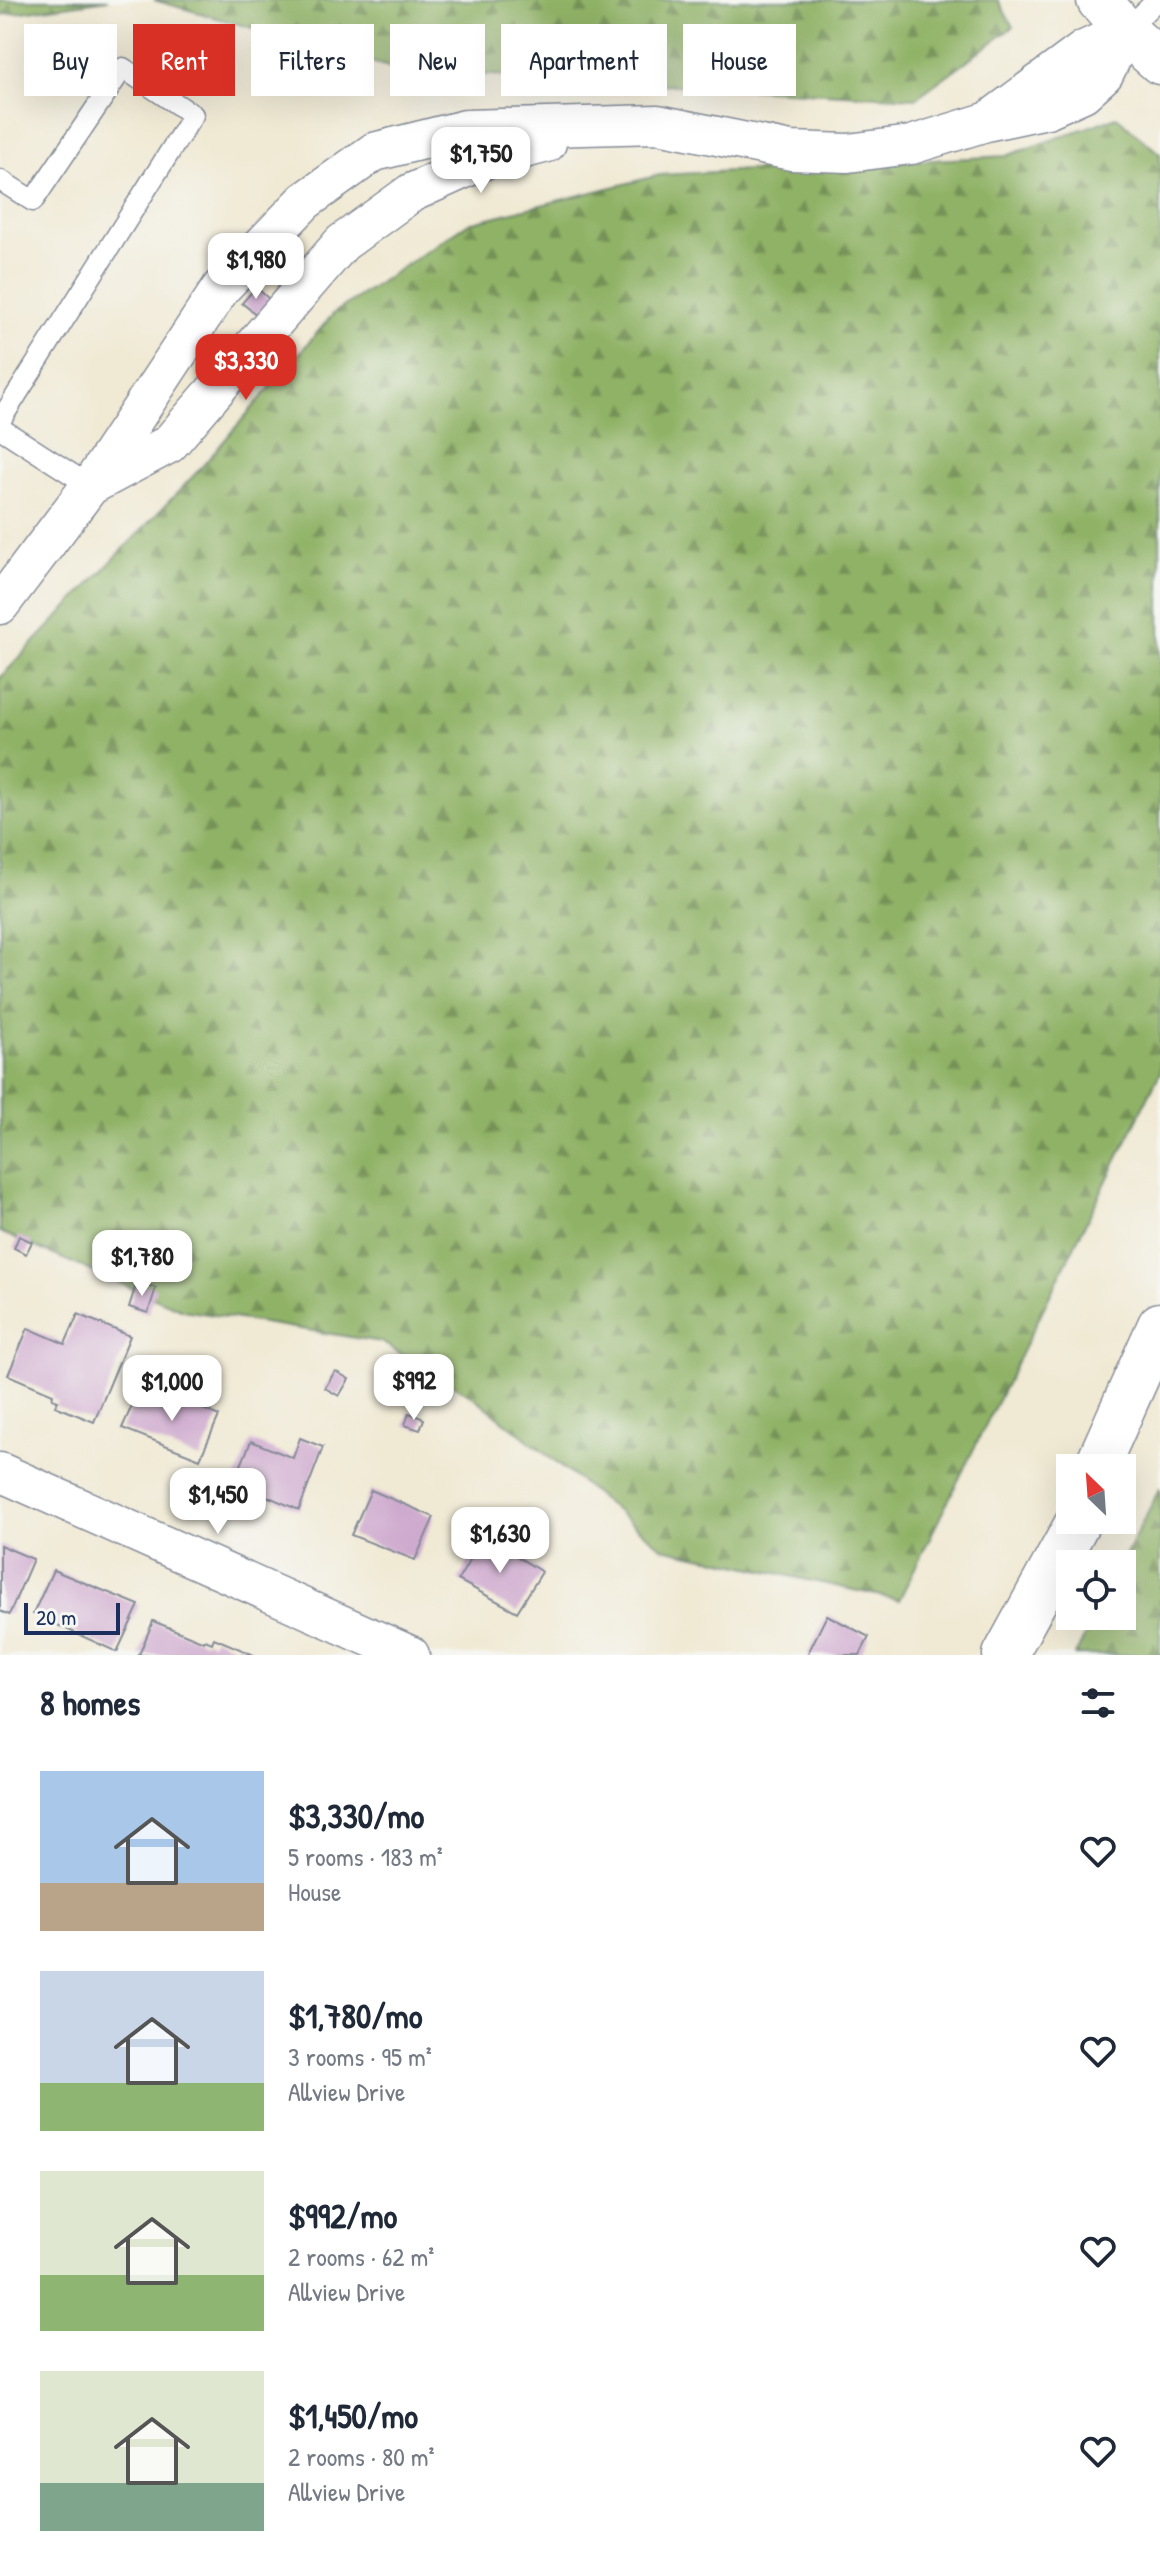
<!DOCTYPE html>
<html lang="en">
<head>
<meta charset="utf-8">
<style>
  :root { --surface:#fff; --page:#f2f2f3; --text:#1f2937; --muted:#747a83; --accent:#d93025 }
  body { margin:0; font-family:"Patrick Hand",sans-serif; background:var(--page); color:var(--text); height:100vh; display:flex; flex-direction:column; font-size:30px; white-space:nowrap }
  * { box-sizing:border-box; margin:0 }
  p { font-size:26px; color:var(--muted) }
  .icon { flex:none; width:44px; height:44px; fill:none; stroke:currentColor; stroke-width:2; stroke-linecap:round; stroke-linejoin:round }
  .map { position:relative; height:1655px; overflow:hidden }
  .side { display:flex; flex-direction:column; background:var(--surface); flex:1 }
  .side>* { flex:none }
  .hud { position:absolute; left:24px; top:24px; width:1112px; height:72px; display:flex; gap:16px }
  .needle { width:52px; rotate:335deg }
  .tools { position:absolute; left:1056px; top:1454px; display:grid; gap:16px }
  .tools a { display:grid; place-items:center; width:80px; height:80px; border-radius:0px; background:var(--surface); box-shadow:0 8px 32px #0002; font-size:40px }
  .scale { position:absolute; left:24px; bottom:20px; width:96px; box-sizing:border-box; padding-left:8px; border:4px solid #1b2f5e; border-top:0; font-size:22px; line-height:28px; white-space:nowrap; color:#1b2f5e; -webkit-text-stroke:6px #f6f6f2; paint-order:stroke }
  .price { position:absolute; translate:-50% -68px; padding:0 18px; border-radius:16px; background:#fff; color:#222; font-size:26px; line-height:52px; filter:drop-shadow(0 2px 4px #0008) }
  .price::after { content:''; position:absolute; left:50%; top:48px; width:24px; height:18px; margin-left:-12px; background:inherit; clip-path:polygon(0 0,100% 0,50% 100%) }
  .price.current { background:var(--accent); color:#fff }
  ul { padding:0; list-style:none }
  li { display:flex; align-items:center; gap:24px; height:200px; padding:0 40px }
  li span { display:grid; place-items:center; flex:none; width:224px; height:160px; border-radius:0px; color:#555 }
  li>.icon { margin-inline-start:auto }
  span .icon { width:96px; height:96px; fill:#fffc; stroke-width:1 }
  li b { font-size:34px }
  h2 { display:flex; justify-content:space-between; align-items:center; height:96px; padding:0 40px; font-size:34px }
  .pill { padding:0 28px; border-radius:0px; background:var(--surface); box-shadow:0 8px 32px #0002; font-size:28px; line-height:72px }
  .pill.current { background:var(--accent); color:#fff }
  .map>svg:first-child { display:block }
</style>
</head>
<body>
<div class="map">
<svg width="1160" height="1655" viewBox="0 0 1160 1655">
  <defs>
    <pattern id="forest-firs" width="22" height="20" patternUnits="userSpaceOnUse" patternTransform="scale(2)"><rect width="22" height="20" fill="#90b266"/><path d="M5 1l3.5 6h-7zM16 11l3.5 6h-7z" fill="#759157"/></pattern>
  </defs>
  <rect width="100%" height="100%" fill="#f6f6f2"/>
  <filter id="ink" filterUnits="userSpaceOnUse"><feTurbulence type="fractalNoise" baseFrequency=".0125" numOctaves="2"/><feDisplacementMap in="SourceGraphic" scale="16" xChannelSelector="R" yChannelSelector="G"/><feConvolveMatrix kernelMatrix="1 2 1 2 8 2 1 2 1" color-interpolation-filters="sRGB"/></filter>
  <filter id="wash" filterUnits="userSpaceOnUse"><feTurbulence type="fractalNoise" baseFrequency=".006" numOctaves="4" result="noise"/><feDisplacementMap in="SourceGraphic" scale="32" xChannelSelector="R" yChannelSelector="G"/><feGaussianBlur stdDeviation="1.8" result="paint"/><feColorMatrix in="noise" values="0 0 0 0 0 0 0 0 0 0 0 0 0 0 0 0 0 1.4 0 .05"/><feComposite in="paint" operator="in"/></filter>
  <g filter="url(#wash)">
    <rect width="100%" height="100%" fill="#f0e9d3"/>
    <!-- forest -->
    <g fill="url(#forest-firs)" stroke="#567062" stroke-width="2">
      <path d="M0,0H108L0,15Z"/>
      <path d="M154,0H998L1013,27L916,98L399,70Z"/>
      <path d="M1117,117L1160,154V1073L899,1600L663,1548L474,1397L381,1342L183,1310L0,1232V678L199,470L334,313L469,223L660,175L1006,156Z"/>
      <path d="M1160,1488V1655H1075L1095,1616H1122L1121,1564Z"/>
    </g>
    <g id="blocks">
      <!-- building -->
      <g fill="#cfaacf">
        <path d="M256,287L270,300L257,315L242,303Z"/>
        <path d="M19,1236L32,1242L26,1254L14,1248Z"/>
        <path d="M137,1282L156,1288L148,1313L129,1307Z"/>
        <path d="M78,1314L130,1336L94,1422L55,1406L58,1401L52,1399L53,1394L8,1375L28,1328L65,1344Z"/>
        <path d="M335,1371L349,1379L339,1396L325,1388Z"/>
        <path d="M157,1388L219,1416L200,1459L122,1428L135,1399L150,1405Z"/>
        <path d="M409,1413L424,1419L420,1430L405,1425Z"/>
        <path d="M300,1438L323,1447L299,1510L234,1482L251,1441L293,1458Z"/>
        <path d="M371,1490L434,1517L415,1560L351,1535Z"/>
        <path d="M484,1536L542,1572L517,1612L458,1580Z"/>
        <path d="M0,1545L33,1559L9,1615L0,1611Z"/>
        <path d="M53,1570L139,1605L117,1652L33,1614Z"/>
        <path d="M827,1615L869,1637L860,1655H807Z"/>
        <path d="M153,1621L204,1642L205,1640L212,1643L214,1638L254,1655H139Z"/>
      </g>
    </g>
  </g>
  <g filter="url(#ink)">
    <use href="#blocks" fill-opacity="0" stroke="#868c98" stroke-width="2"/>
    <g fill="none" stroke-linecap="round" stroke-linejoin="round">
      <defs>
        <g id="lane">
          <path d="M1125,31L1157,0"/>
          <path d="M0,180L33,201L123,68L193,115L0,421"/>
          <path d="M0,428L90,486"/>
        </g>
        <g id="street">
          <path d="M995,116L1084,50L1125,31"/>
          <path d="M92,485L169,444L342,243L411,193L486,159L547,143"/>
          <path d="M0,605L90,486L221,288L305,201L374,152L466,129L658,124L791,151L848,153L911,145L986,122L1047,109L1083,93L1104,74L1125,31"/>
          <path d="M0,1472L410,1655"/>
        </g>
        <path id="secondary" d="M1099,0L1125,31L1160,62"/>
        <g id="primary">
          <path d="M1096,1468L1160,1325"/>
          <path d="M1005,1655L1079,1520"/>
        </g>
      </defs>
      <!-- lane casing -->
      <use href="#lane" stroke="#868c98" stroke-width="23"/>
      <!-- street casing -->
      <use href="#street" stroke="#868c98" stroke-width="41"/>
      <!-- secondary casing -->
      <use href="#secondary" stroke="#868c98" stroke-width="47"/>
      <!-- primary casing -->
      <use href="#primary" stroke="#868c98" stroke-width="47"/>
      <!-- lane -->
      <use href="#lane" stroke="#fff" stroke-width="20"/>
      <!-- street -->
      <use href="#street" stroke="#fff" stroke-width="38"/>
      <!-- secondary -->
      <use href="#secondary" stroke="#fff" stroke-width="44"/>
      <!-- primary -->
      <use href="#primary" stroke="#fff" stroke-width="44"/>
    </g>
  </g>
</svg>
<div class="tools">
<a><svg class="needle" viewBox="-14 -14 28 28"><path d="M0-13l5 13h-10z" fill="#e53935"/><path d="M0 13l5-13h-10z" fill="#747a83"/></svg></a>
<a><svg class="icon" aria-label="locate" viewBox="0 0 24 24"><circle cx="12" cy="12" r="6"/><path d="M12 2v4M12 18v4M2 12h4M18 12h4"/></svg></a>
</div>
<div class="scale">20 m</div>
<b class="price" style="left:481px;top:195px">$1,750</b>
<b class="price" style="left:256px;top:301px">$1,980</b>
<b class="price current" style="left:246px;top:402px">$3,330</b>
<b class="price" style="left:142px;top:1298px">$1,780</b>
<b class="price" style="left:414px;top:1422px">$992</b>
<b class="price" style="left:172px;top:1423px">$1,000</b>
<b class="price" style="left:218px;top:1536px">$1,450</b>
<b class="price" style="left:500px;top:1575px">$1,630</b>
<div class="hud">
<a class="pill">Buy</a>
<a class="pill current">Rent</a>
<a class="pill">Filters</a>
<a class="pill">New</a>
<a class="pill">Apartment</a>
<a class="pill">House</a>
</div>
</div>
<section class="side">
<h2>8 homes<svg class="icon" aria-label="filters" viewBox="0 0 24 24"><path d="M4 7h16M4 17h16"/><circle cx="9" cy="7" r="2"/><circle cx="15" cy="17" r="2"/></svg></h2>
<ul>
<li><span style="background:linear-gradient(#a9c7e8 70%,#b9a48a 0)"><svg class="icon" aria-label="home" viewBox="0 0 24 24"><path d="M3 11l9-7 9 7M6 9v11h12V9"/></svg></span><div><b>$3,330/mo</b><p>5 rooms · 183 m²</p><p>House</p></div><svg class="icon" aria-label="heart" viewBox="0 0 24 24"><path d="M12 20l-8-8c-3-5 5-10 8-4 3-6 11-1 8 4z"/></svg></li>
<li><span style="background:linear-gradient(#c9d6e8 70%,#8fb573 0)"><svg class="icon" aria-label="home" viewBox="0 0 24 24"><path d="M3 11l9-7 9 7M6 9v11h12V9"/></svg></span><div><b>$1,780/mo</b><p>3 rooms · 95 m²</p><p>Allview Drive</p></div><svg class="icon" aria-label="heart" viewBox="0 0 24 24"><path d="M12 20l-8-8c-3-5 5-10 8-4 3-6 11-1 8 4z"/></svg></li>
<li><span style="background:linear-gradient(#dfe7d0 65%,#8fb573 0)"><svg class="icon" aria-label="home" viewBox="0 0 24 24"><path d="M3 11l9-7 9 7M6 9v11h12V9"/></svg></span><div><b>$992/mo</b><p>2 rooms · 62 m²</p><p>Allview Drive</p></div><svg class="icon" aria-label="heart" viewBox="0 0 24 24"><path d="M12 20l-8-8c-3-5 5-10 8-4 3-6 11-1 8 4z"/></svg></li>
<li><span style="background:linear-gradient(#dfe7d0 70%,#7fa58c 0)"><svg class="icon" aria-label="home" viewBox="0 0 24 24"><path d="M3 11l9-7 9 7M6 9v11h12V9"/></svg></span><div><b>$1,450/mo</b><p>2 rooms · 80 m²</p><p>Allview Drive</p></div><svg class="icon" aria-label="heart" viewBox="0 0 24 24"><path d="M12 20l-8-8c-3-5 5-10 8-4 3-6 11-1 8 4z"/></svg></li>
</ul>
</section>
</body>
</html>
